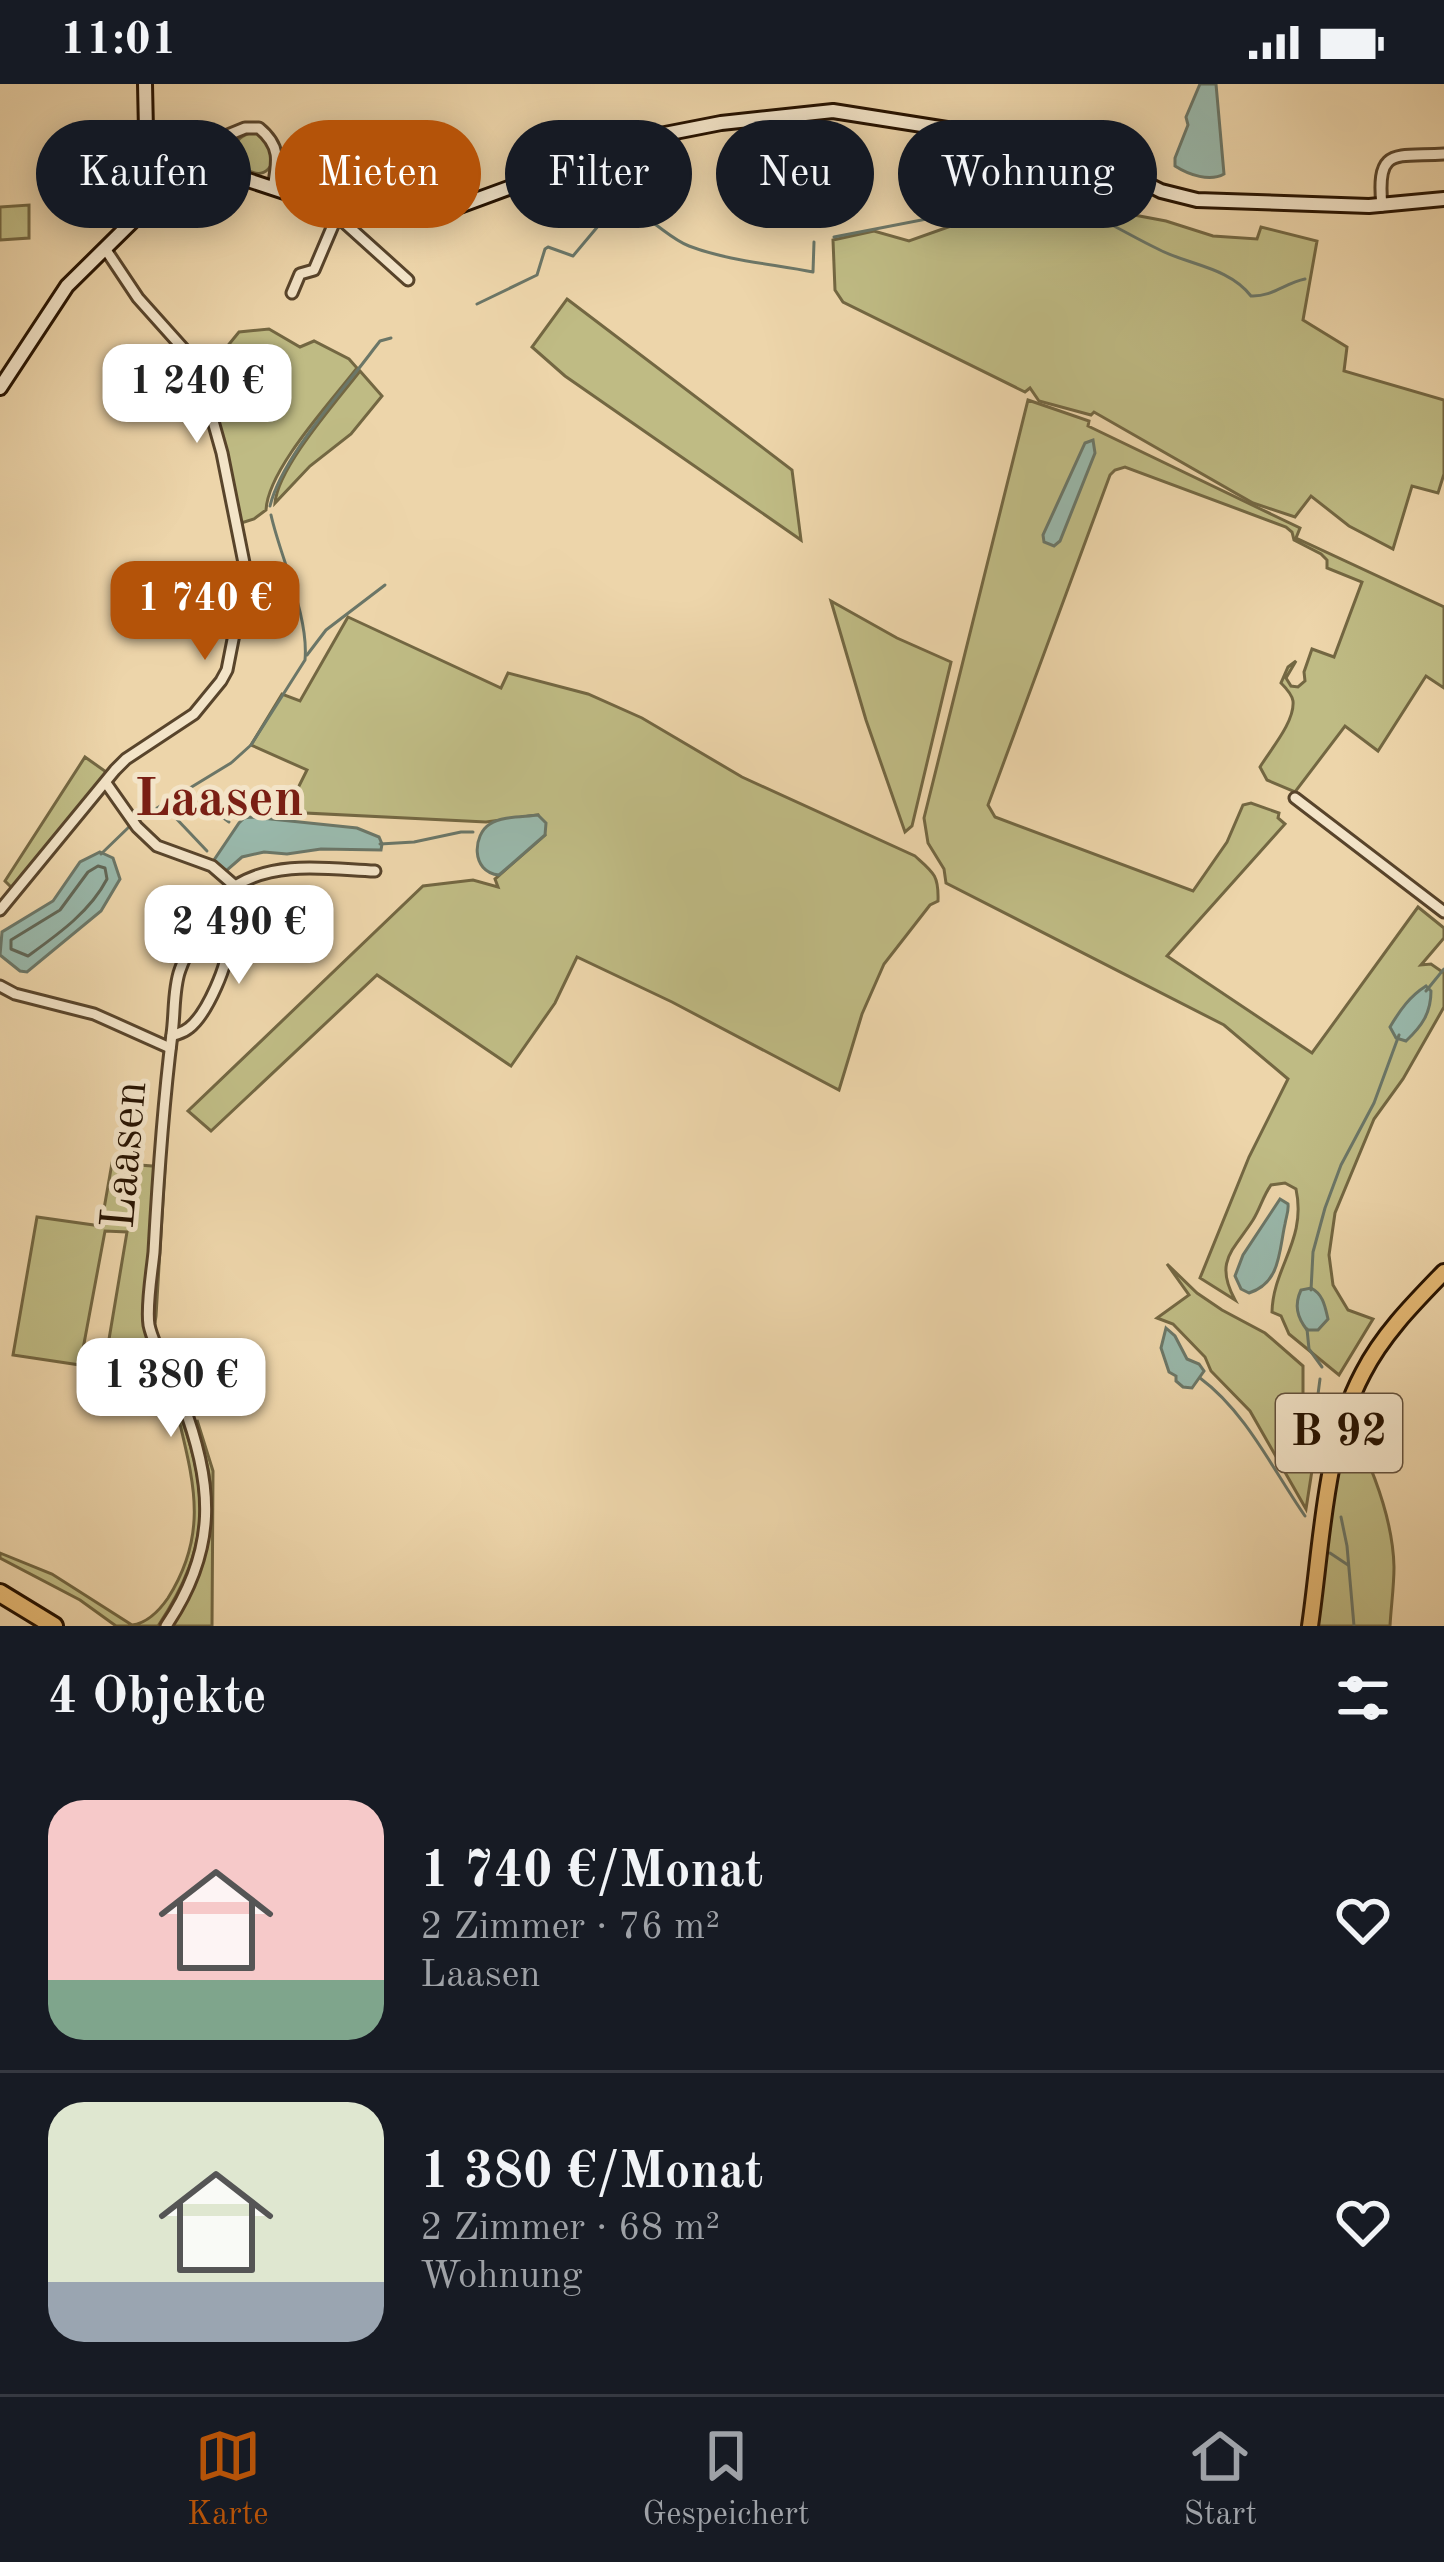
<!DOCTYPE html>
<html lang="de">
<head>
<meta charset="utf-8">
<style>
  :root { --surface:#171b24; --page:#242831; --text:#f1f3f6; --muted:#9ea1a6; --line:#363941; --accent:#b45309 }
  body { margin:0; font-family:"Old Standard TT",serif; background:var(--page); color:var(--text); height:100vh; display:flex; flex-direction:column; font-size:45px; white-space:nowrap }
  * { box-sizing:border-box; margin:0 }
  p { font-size:39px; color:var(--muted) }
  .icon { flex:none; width:66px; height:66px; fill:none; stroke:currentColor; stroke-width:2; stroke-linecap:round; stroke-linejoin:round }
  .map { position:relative; height:1542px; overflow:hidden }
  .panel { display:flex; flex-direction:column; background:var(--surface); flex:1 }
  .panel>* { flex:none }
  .top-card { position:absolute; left:36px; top:36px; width:1374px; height:108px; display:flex; gap:24px }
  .price { position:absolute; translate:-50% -102px; padding:0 27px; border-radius:24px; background:#fff; color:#222; font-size:39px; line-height:78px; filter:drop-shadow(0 3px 6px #0008) }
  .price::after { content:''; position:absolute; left:50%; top:72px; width:36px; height:27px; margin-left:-18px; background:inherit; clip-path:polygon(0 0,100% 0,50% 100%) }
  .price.active { background:var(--accent); color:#fff }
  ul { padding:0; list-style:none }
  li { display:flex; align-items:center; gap:36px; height:300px; padding:0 48px }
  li+li { border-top:3px solid var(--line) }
  li span { display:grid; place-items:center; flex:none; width:336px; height:240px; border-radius:36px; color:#555 }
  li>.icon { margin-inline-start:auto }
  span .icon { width:144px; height:144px; fill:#fffc; stroke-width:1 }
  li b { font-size:51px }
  h2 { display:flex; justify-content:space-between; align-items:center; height:144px; padding:0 48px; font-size:51px }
  .pill { padding:0 42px; border-radius:54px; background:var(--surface); box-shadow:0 6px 30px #0003; font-size:42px; line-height:108px }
  .pill.active { background:var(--accent); color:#fff }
  .status { display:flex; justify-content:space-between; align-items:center; height:84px; padding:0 60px; background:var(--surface); direction:ltr }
  .status svg { height:33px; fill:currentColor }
  .tab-bar { display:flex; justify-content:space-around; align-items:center; height:168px; border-top:3px solid var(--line); background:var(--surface); font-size:33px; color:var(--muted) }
  .tab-bar a { display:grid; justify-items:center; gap:6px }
  .tab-bar .active { color:var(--accent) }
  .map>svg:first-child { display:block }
</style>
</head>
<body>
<div class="status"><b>11:01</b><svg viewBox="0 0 49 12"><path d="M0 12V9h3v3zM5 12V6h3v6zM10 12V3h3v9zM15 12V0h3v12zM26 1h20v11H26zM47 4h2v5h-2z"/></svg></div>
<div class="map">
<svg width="1444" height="1542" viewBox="0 0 1444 1542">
  <rect width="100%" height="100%" fill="#edd5aa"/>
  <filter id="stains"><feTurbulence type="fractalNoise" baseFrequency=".00167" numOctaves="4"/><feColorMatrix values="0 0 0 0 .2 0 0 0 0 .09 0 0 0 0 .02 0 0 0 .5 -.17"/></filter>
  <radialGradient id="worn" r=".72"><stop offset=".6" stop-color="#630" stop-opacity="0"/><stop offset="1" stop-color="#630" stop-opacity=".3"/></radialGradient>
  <!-- green -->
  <g fill="#bfbb84" stroke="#736742" stroke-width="3">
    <path d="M253,48L261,50L274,64C274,123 202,62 253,48Z"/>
    <path d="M1060,109L1113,127L1166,137L1213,152L1257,155L1261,143L1317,157L1303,236L1347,263L1344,287L1444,316V390L1438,409L1412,402L1393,465L1349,442L1311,412L1295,433L1253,419L1094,328L1091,331L1039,317L1030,304L1025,308L843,218L835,206L833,156L874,147L909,157L982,131L1038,119L1058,123L1074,137Z"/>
    <path d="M29,121V154L0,156V123Z"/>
    <path d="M567,215L792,386L801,456L565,292L532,263Z"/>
    <path d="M269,245L300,263L314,257L349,275L357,284C331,318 268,385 266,426L254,435L238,440L221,347L203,292L239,248Z"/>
    <path d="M360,287L382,312L351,350L310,382L275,419C278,383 336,318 360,287Z"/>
    <path d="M1028,316L1089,337L1088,342L1300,444L1296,454L1444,523V604L1426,592L1378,667L1345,642L1295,708L1267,696L1260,683C1270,666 1295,638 1293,617C1292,610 1285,603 1281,599L1288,583L1296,577L1286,594L1291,602L1298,603L1305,597L1304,588L1312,565L1334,573L1362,498L1327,484V476L1321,470L1294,456L1292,448L1286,443L1125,383L1115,386L1110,391L988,721L995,733L1193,807L1227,758L1243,721L1251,719L1279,729L1278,734L1285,740L1167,872L1312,969L1418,823L1444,844V854L1421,881L1431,880L1444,889V923L1403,995L1374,1035L1335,1129L1329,1171L1333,1201L1348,1226L1373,1235L1339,1291L1289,1250L1281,1232L1272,1228C1273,1183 1307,1156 1296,1105L1285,1099L1271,1101C1263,1112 1260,1125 1253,1136C1233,1167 1214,1177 1235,1216L1200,1194L1249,1073L1288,995L1224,941L946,799L944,785L928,759L924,734Z"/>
    <path d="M831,517L897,554L951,578L912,742L905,748L866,636Z"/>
    <path d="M348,533L501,604L508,589L588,610L642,634L742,693L915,772C933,788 939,791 938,817L930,821L884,880L862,930L839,1006L672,918L577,873L555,919L511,982L377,891L211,1047L188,1027L423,802L473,796L498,803L495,795L545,751L538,731L486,738L286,728L307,686L251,661L282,610L300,617Z"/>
    <path d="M85,673L109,690L52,754L13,805L5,797Z"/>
    <path d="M112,1079L165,1083L156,1232L147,1291L104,1285L127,1148L105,1147L80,1281L13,1271L37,1133L101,1142Z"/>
    <path d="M1167,1180L1197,1209L1222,1226L1265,1249L1303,1282V1313L1310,1335L1315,1367L1306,1425L1250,1327L1211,1287L1205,1273L1173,1240L1157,1234L1189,1211Z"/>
    <path d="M174,1314C209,1406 214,1457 158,1542H116L80,1516L0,1474V1469L52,1490L132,1541C148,1539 159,1527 168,1514C213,1443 190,1388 174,1314Z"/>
    <path d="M197,1336L213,1387L212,1542H169C195,1493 217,1447 209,1390C206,1372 198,1352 197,1336Z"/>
    <path d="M1352,1343C1373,1385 1393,1436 1394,1483C1394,1503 1391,1523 1390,1542H1314C1319,1505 1332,1366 1352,1343Z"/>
  </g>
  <!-- water -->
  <g fill="#99b8ab" stroke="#6b7667" stroke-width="3">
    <path d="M1200,0H1216L1224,90C1210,98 1189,91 1175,82V74L1188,41L1186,33Z"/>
    <path d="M176,51L216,62L198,87L180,90L173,85L177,77L171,59Z"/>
    <path d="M1093,356L1095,369L1060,457L1054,462L1044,458L1043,451L1085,359Z"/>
    <path d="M538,731L546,739L545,751L499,791C470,788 473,750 490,740C502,732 524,733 538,731Z"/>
    <path d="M251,733L357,744L379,753L382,760L381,766L321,765L287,770L264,768L242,773L226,787L212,779L239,739L244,734Z"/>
    <path d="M100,768L113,774L120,795L101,827L27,888L20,887L0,871L2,848L53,817L80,778Z"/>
    <path d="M1426,902L1431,907C1431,929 1422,942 1406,957L1396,954L1390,943C1400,926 1410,912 1426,902Z"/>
    <path d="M1280,1115L1288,1120C1289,1127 1286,1133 1285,1140C1279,1166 1281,1199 1249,1209L1241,1205L1235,1192L1243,1171Z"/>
    <path d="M1311,1204C1323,1210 1325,1222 1328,1235L1318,1246H1307C1297,1233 1294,1221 1301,1206Z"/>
    <path d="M1166,1244L1175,1252L1187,1275L1199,1280L1204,1287L1192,1304L1183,1303L1176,1297V1292L1169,1288L1161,1264Z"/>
  </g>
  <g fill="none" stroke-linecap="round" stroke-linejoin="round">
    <!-- shore -->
    <path stroke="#606656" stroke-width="3" d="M98,782L105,784L107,795C90,828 57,851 28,872L11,865V856L60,826L88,788Z"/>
    <!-- stream -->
    <g stroke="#6b7667" stroke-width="3">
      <path d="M601,74C602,89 600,120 604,132"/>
      <path d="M621,127C651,129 664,152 689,162C728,177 773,180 813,188L814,158"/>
      <path d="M834,153L1045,112C1062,122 1080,126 1098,134C1119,144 1137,155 1158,165C1188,181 1229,183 1251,212C1272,213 1285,199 1305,195"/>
      <path d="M477,220L537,191L545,165L548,163L573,172L599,141L606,127H610"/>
      <path d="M270,422C282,373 342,308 373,266L380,257L391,254"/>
      <path d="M307,571L326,546L385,501"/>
      <path d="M165,723L170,727C194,725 209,722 229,738"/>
      <path d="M171,729L207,767"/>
      <path d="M139,735L231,679L251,661L305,576C309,531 281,476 271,431"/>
      <path d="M380,760L414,758L461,748H473"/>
      <path d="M101,770L130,742"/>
      <path d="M1426,907L1444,885"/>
      <path d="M1311,1206L1313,1168L1325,1124L1341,1081L1374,1019L1399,951"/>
      <path d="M1307,1245L1309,1265L1322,1283"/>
      <path d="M1200,1294C1246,1328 1273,1386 1305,1432"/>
      <path d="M1319,1365L1315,1333L1320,1295"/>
      <path d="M1341,1433L1347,1462L1354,1542"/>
      <path d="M1330,1469L1348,1481"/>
    </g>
    <defs>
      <g id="street">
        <path d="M146,47L187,45L223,53L242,94"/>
        <path d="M223,53L245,44H259C281,62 278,77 273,104"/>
        <path d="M1382,122C1376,62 1395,73 1444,70"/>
        <path d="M333,124L337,132L408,196"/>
        <path d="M292,209L300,190L314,186L337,132"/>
        <path d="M106,699L137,743L157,762L212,782L235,802C217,828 190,856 180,886C173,905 175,930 172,950C163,1022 158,1095 154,1168C152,1189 146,1222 149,1241C154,1265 173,1294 182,1317C214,1401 218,1465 166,1542"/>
        <path d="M1295,714L1444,828"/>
        <path d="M235,802C276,776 328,785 375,787"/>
        <path d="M0,826L115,686L126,675L194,630L221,597L227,586L238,530L244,479L222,369L202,298L189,271L138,214L106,166"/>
        <path d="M0,902L15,910L94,930L170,964"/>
        <path d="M172,952C179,949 183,949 189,944C207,930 230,878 228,856L208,841"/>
      </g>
      <g id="secondary">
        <path d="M143,127L141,111L146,47L145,0"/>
        <path d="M0,304L67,202L143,127L190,96L206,93L242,94L333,124L425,128L454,124L544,91L598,65L624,58L721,39L833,27L1061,63L1109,81L1161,107L1197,116L1369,122L1444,115"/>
      </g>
      <path id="primary" d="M1310,1542C1322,1460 1324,1362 1363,1289C1383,1250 1414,1219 1444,1188"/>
      <path id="highway" d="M0,1509L54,1542"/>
    </defs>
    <!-- street casing -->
    <use href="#street" stroke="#58442b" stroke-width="15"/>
    <!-- secondary casing -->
    <use href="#secondary" stroke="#271301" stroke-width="18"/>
    <!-- primary casing -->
    <use href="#primary" stroke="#271301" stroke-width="20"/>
    <!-- highway casing -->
    <use href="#highway" stroke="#271301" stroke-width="22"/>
    <!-- street -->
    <use href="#street" stroke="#f3e4c8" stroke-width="9"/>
    <!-- secondary -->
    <use href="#secondary" stroke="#f3e4c8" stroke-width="12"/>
    <!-- primary -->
    <use href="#primary" stroke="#e6ba75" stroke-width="14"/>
    <!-- highway -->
    <use href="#highway" stroke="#e6ba75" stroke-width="16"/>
  </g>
  <g text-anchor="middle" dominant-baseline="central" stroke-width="10" stroke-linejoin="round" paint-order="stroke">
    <!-- shield labels -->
    <rect fill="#f3e4c8" stroke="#64523d" stroke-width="3" x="1276" y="1310" width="126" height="78" rx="9"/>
    <g font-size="45" font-weight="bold" fill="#271301">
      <text x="1339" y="1349">B 92</text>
    </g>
    <!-- street labels -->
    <g font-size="48" fill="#271301" stroke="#f3e4c8">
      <text transform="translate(126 1071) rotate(-85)">Laasen</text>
    </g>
    <!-- quarter labels -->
    <g font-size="54" font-weight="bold" fill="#7a1f14" stroke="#f3e4c8">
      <text x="219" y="717">Laasen</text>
    </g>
  </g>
  <rect width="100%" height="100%" filter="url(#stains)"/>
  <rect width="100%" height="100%" fill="url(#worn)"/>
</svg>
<b class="price" style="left:197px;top:362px">1 240 €</b>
<b class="price active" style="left:205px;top:579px">1 740 €</b>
<b class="price" style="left:239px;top:903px">2 490 €</b>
<b class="price" style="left:171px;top:1356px">1 380 €</b>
<div class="top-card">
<a class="pill">Kaufen</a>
<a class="pill active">Mieten</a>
<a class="pill">Filter</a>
<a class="pill">Neu</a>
<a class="pill">Wohnung</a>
</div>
</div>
<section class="panel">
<h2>4 Objekte<svg class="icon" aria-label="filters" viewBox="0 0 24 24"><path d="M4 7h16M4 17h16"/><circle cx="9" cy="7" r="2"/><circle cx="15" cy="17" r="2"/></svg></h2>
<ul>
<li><span style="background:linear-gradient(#f6c9c9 75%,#7fa58c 0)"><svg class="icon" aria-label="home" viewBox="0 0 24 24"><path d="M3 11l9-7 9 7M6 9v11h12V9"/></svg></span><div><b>1 740 €/Monat</b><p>2 Zimmer · 76 m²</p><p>Laasen</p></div><svg class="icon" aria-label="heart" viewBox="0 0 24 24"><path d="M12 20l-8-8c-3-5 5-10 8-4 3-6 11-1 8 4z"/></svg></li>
<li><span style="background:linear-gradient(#dfe7d0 75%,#9aa5b1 0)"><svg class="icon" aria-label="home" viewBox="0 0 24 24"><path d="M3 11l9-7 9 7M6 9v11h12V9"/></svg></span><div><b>1 380 €/Monat</b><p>2 Zimmer · 68 m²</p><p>Wohnung</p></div><svg class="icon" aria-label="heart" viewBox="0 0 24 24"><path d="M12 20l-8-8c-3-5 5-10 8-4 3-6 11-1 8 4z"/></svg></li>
</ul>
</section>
<nav class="tab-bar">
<a class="active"><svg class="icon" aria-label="map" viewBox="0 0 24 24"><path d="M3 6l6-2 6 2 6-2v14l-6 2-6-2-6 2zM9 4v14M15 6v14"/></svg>Karte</a>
<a><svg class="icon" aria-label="saved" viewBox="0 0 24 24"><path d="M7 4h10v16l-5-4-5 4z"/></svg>Gespeichert</a>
<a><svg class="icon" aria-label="home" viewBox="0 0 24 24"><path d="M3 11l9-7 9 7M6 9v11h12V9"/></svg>Start</a>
</nav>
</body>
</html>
